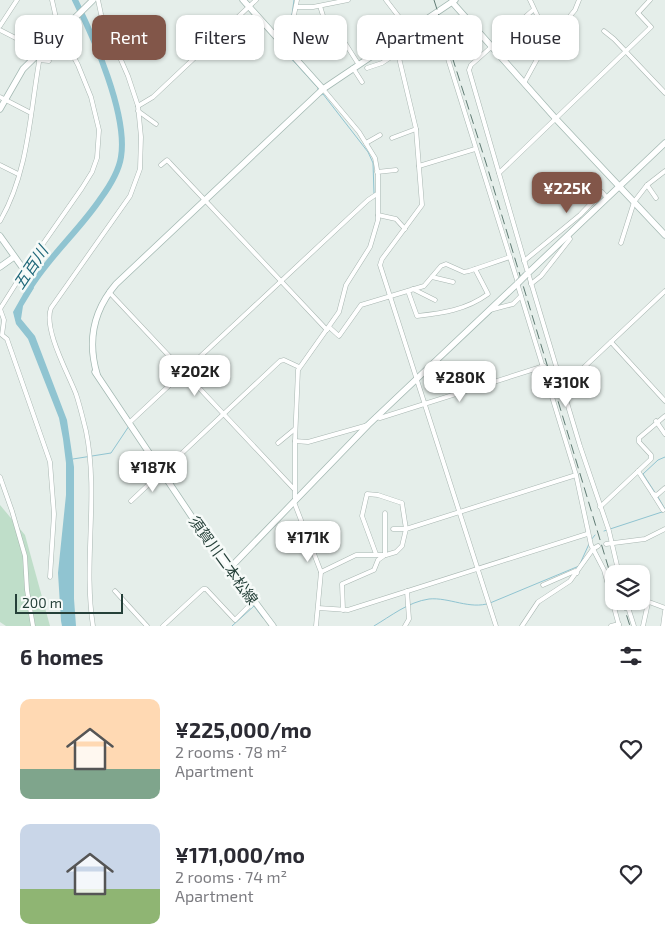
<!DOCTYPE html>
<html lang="en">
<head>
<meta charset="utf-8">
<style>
  :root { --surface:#fff; --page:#f2f2f3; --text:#2b2b33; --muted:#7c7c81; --accent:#825649 }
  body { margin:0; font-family:"Exo 2","Noto Sans JP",sans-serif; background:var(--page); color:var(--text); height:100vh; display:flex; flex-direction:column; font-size:19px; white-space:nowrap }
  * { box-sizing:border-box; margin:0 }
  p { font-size:16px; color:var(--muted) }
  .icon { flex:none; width:28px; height:28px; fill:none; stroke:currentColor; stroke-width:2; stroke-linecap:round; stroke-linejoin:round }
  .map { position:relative; height:626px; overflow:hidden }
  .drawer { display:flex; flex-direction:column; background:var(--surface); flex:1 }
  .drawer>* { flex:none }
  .banner { position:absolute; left:15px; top:15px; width:635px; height:45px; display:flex; gap:10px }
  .tools { position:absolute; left:605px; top:565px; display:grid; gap:10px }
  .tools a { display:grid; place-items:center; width:45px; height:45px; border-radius:10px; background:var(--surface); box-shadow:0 1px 4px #0004; font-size:25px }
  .scale { position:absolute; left:15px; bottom:12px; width:108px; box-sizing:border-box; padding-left:5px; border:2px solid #254039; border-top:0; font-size:14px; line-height:18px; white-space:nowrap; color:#254039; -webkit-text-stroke:4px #f6faf8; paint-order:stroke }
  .price { position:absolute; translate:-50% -42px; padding:0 11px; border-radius:10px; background:#fff; color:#222; font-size:16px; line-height:32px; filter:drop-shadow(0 1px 2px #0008) }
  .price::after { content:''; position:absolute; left:50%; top:30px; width:15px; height:11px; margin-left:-8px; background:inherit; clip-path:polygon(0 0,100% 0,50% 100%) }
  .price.on { background:var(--accent); color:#fff }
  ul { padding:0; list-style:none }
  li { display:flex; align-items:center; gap:15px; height:125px; padding:0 20px }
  li span { display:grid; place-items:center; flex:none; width:140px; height:100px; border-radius:10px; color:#555 }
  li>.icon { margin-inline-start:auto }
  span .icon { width:60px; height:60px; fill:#fffc; stroke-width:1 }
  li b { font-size:21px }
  h2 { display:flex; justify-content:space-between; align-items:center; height:60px; padding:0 20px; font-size:21px }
  .chip { padding:0 18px; border-radius:10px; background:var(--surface); box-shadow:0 1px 4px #0004; font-size:18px; line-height:45px }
  .chip.on { background:var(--accent); color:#fff }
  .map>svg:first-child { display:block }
</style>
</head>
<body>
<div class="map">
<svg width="665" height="626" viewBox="0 0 665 626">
  <rect width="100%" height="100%" fill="#e5eeea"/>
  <!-- green -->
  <path fill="#bfdec9" d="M0,505L25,535L50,626H6L0,622Z"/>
  <!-- water -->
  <path fill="#90c4d1" d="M30,282L34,288L23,306L21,319L35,336L67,420L74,467V599L76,626H62L61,621L58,573L66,495V463L63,439L59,418L28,339L16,324L13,312Z"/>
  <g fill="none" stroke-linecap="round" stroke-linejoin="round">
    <!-- stream -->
    <g stroke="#90c4d1" stroke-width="1">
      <path d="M288,43L294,0"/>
      <path d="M288,55L318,88V92"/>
      <path d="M321,95L323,94L368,152L373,163L374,193"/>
      <path d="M186,372L200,359"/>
      <path d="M73,459L111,453L129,426"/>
      <path d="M656,494L643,474L658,460L665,457"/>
      <path d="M658,497L665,509"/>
      <path d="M604,531L665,511"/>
      <path d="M591,540L595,535"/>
      <path d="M232,626L254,606L263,618"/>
      <path d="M374,626C391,616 408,602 429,599C449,597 470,610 490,603L579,566L589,544"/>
    </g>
    <!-- river -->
    <path stroke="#90c4d1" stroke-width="6" d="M28,291C48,257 79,231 101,198C109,187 119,170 121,157C128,115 94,38 75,0"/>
    <defs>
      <g id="street">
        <path d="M386,0L409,30"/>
        <path d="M530,0L545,32H557L575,10L579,0"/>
        <path d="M320,6L325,22L345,43L359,65"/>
        <path d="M296,7H313L348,0"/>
        <path d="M434,14L517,280"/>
        <path d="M0,26L17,0"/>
        <path d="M0,30L41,51C30,107 30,170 0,221"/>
        <path d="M604,31L614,39L665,93"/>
        <path d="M35,33L37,49"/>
        <path d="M395,41L416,129L422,205L382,259L380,265L496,626"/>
        <path d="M291,53L292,25L297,0"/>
        <path d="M39,60L49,61"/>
        <path d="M353,68L362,82"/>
        <path d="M367,68L382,63L397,53"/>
        <path d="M524,83L541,52L545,32"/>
        <path d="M0,97L31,113"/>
        <path d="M138,106L153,97L256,0"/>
        <path d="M138,111L156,124"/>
        <path d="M392,138L416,129"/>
        <path d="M366,143L380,135"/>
        <path d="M0,165L18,174"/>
        <path d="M161,165L167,160L169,162L327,330"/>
        <path d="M419,166L475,149"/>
        <path d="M377,172L396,170"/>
        <path d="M499,173L651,27L638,13L650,0"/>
        <path d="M647,185L656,198"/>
        <path d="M378,215L396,219L405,229"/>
        <path d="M621,243L634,202L647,185L665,171"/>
        <path d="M524,261L580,215L602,192L607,198"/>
        <path d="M527,270L469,70L471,65L533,10"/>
        <path d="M529,276L580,446L609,531L619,574"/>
        <path d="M432,277L453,282"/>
        <path d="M531,284L541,276L570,239L568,236"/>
        <path d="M518,286L576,475L591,545L604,570L619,626"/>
        <path d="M413,289L435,300"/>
        <path d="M408,291L417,316C443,313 466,310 488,294L475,269"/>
        <path d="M109,292L294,489"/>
        <path d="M490,310L513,304L521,296"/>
        <path d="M329,327L339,336L361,305L424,286L441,266L446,264L464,272L469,271L510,257"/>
        <path d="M611,342L665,401"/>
        <path d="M563,387L665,291"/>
        <path d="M376,417L380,418L544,366"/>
        <path d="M656,421L665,434"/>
        <path d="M129,423L368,200L377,194"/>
        <path d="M295,441L308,442L368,425"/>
        <path d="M278,443L295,429"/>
        <path d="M638,471L653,494L657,495L665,488"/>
        <path d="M0,477L12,511L25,556L27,590L33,626"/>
        <path d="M653,494L663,510"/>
        <path d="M131,501L280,361L284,360L299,367"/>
        <path d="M295,501V441L298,370L339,312L346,285L370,247L378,220V175L375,158L359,132L323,89"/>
        <path d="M294,502L321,572L316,626"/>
        <path d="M600,507L651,459V455L639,442V438L665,416"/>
        <path d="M606,544L645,539L665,529"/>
        <path d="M376,554L362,516L367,494L378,495L402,503L406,529H393"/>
        <path d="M321,572L356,555H386L396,552L402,546L406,529L576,475"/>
        <path d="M50,577L54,514L50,462L7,339L2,335L4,320L0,309L24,271L82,188L92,172L97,158L99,130L91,97L78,65L58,27L52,0"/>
        <path d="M543,585L575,571L577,573"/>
        <path d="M115,591L147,626"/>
        <path d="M641,599L665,608"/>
        <path d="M626,601L634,626"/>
        <path d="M318,608L348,610L587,534"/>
        <path d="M343,610L342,584L374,570L378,560L385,555V513"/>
        <path d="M93,626C83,562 99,495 86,431C83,419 80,406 76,394C68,373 43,329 51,308L130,196L140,169L141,137L138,106L128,76L101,14L98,0"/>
        <path d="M163,626L203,589H206L235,620L254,601"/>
        <path d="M405,626L409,619L407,591"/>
        <path d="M522,626L538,602L570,581L593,549L598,546"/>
        <path d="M611,626L619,624"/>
        <path d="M643,626L648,603"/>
        <path d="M663,626L665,611"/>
      </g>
      <g id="secondary">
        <path d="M243,0L323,89"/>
        <path d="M452,2L556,119L665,235"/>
        <path d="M0,109L23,69L93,0"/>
        <path d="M0,236L27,274"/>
        <path d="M0,267L14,257"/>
        <path d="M526,275L665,143"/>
        <path d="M95,372L194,520L273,626"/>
        <path d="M97,374C87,340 93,311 116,284L323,89L455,0"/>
        <path d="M230,568L368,425L518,283"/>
      </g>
    </defs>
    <!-- street casing -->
    <use href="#street" stroke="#a8b6b1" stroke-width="5"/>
    <!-- secondary casing -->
    <use href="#secondary" stroke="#a4b9b3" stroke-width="7"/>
    <!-- street -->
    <use href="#street" stroke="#fff" stroke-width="4"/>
    <!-- secondary -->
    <use href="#secondary" stroke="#fff" stroke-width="5.5"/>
    <!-- rail -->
    <g stroke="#607b74" stroke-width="1" stroke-dasharray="10 5" stroke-linecap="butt">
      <path d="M434,0L486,163L614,586"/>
      <path d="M622,601L630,626"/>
    </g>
    <defs>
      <path id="secondary-bridge" d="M518,283L526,275"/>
    </defs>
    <!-- secondary-bridge casing -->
    <use href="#secondary-bridge" stroke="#a4b9b3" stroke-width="7" stroke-linecap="butt"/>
    <!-- secondary-bridge -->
    <use href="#secondary-bridge" stroke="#fff" stroke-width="5.5"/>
  </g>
  <g text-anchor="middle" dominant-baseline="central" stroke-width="5" stroke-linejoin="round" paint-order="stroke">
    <!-- street labels -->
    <g font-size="15" fill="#254039" stroke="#f6faf8">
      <text transform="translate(224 560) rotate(54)">須賀川二本松線</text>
    </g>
    <!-- water labels -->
    <g font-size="16" font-style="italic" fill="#20687a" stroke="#f6faf8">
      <text transform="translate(30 267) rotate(-56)">五百川</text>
    </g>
  </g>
</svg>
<div class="tools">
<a><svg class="icon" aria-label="layers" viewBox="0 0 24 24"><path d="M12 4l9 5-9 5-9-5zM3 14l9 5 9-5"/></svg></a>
</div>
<div class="scale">200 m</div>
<b class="price on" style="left:567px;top:214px">¥225K</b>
<b class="price" style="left:195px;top:397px">¥202K</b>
<b class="price" style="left:460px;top:403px">¥280K</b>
<b class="price" style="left:566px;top:408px">¥310K</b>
<b class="price" style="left:153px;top:493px">¥187K</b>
<b class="price" style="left:308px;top:563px">¥171K</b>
<div class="banner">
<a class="chip">Buy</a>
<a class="chip on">Rent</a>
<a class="chip">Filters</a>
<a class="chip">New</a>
<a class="chip">Apartment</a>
<a class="chip">House</a>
</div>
</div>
<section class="drawer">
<h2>6 homes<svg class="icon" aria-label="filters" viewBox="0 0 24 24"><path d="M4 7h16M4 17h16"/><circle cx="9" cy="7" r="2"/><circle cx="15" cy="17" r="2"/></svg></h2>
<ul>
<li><span style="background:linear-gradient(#ffd9b3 70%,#7fa58c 0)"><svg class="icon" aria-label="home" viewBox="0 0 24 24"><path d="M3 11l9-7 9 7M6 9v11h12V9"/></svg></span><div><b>¥225,000/mo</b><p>2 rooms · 78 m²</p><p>Apartment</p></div><svg class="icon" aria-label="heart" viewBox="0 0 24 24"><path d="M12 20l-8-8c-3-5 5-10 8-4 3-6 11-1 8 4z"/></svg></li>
<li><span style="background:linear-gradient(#c9d6e8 65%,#8fb573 0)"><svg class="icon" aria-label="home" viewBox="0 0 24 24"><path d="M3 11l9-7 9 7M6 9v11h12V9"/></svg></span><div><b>¥171,000/mo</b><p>2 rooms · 74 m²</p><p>Apartment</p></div><svg class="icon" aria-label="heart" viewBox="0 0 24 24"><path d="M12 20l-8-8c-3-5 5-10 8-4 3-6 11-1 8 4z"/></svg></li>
</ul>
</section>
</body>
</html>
